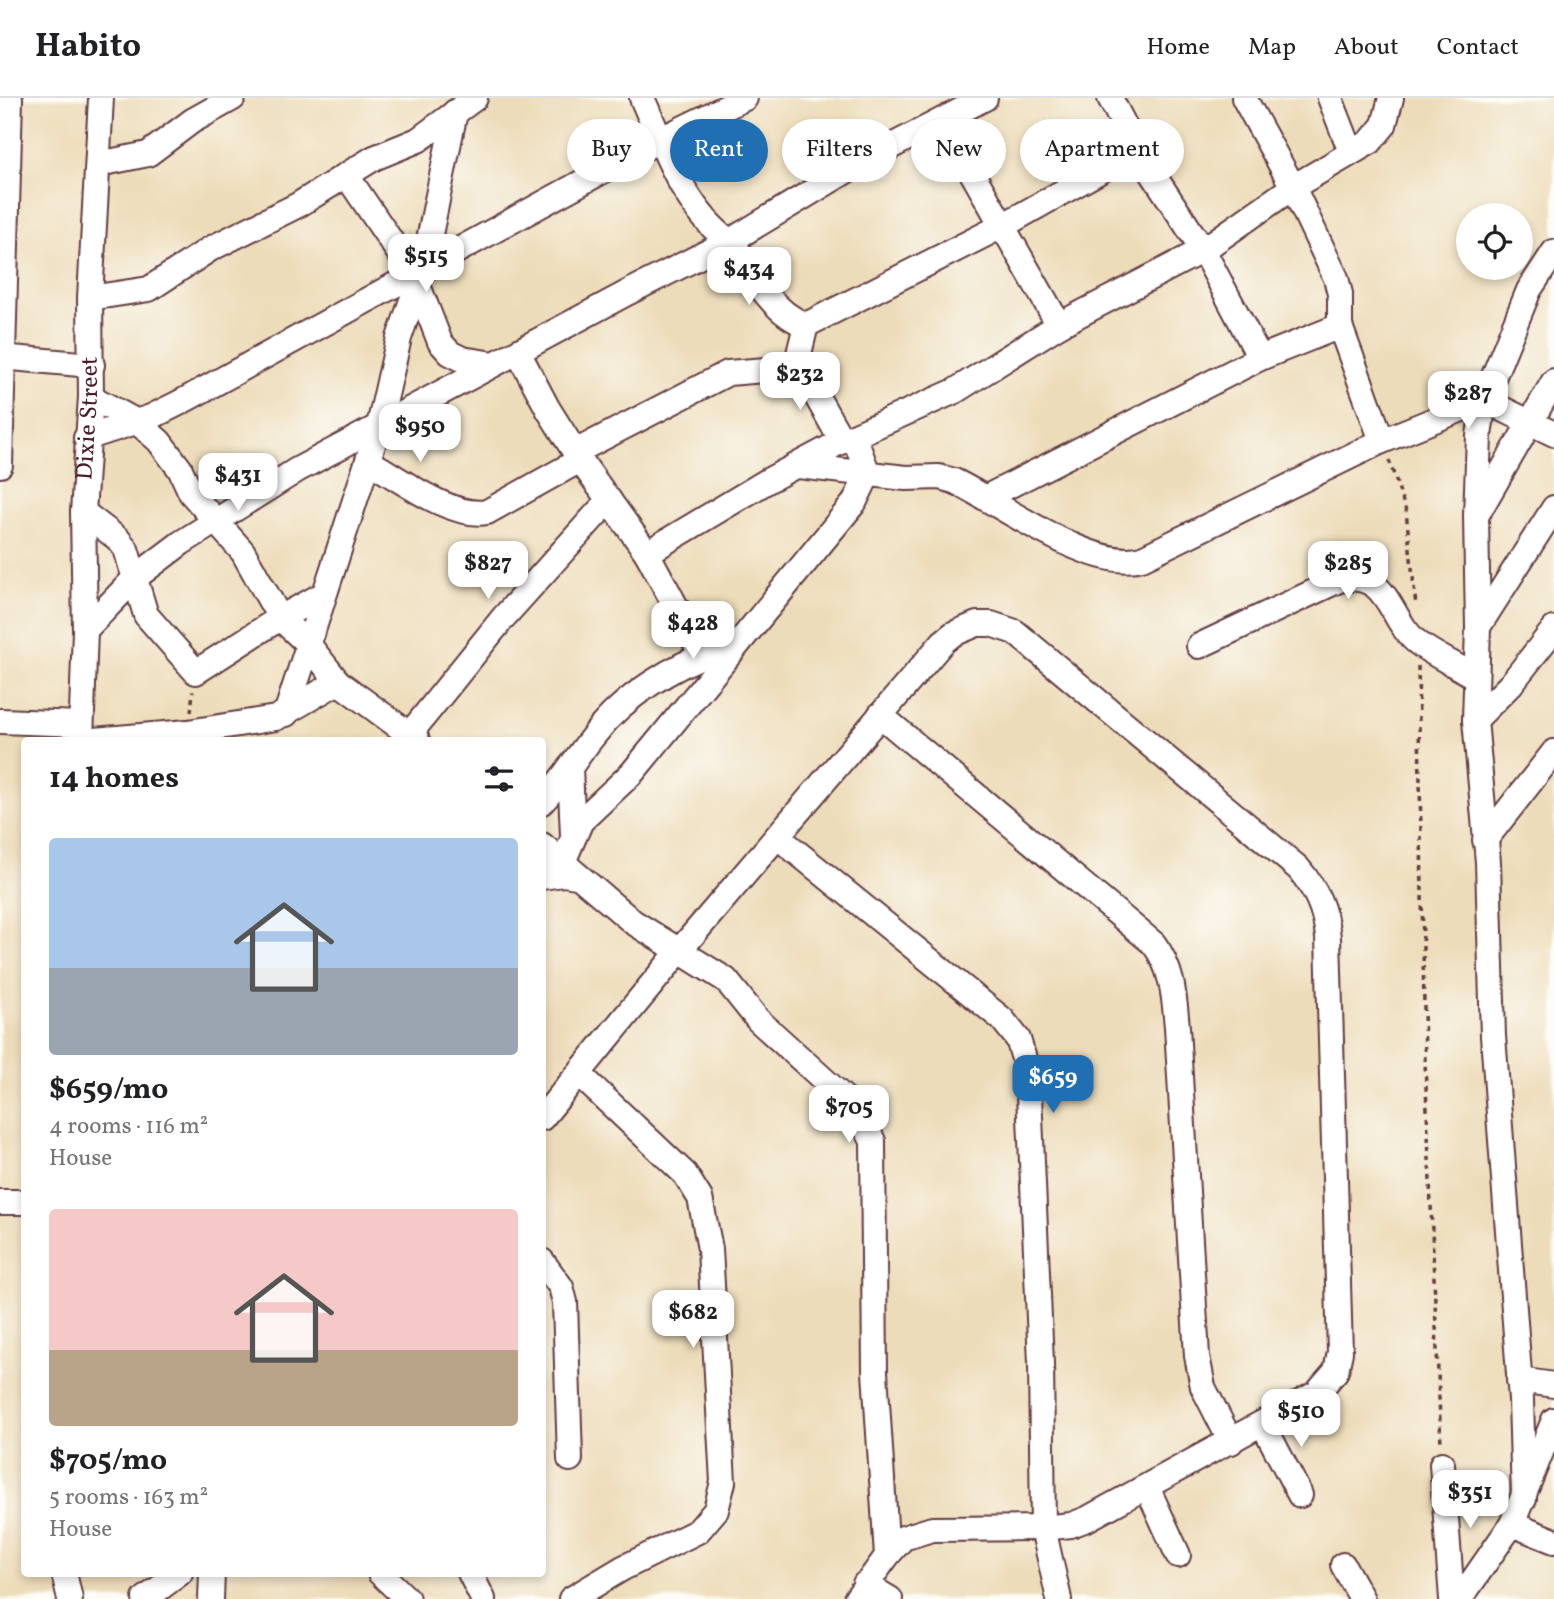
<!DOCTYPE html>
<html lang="en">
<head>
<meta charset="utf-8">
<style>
  :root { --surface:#fff; --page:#f2f2f2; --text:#202124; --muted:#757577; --line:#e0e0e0; --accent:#1f6fb2 }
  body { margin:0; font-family:Vollkorn,serif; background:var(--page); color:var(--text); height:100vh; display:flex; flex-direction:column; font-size:26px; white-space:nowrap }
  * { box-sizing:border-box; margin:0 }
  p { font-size:23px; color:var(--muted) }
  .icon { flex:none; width:38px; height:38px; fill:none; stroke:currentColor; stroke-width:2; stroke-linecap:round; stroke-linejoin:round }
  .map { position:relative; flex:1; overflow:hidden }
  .details { position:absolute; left:21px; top:639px; width:525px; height:840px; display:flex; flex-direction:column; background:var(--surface); border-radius:7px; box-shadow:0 4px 10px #0003 }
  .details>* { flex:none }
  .banner { position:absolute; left:567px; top:21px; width:665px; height:63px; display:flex; gap:14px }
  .controls { position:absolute; left:1456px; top:105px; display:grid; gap:14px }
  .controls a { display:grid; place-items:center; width:77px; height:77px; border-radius:50%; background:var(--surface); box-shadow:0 4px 10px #0003; font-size:35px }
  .price { position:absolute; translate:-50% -60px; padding:0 16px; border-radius:14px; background:#fff; color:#222; font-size:23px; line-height:46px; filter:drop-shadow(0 2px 4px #0008) }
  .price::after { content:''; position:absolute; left:50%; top:42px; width:21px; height:16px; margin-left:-10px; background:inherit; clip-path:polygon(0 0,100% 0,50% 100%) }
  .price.selected { background:var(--accent); color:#fff }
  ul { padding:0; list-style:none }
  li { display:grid; align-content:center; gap:14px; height:371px; padding:0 28px }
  li span { display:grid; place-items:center; height:217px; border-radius:7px; color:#555 }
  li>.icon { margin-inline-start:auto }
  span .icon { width:126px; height:126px; fill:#fffc; stroke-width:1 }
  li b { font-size:30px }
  h2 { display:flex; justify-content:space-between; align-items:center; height:84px; padding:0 28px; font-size:30px }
  .chip { padding:0 24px; border-radius:32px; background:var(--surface); box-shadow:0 4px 10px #0003; font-size:24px; line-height:63px }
  .chip.selected { background:var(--accent); color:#fff }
  header { display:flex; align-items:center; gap:42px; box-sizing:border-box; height:98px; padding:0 35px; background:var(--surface); border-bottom:2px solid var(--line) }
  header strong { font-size:33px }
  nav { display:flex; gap:38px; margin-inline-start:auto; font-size:24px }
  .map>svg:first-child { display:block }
</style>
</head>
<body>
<header>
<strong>Habito</strong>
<nav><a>Home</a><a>Map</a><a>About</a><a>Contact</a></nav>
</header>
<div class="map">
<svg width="1554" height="1501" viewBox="0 0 1554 1501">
  <rect width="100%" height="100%" fill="#fdfcf7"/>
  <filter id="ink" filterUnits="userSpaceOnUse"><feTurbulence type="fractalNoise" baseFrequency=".0143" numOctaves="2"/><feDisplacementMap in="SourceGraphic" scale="14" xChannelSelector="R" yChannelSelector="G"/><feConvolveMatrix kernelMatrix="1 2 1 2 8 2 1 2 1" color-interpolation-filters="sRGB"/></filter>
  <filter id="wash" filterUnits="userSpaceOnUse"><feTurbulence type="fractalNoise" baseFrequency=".00686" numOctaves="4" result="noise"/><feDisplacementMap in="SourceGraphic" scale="28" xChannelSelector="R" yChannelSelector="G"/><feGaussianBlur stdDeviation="1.57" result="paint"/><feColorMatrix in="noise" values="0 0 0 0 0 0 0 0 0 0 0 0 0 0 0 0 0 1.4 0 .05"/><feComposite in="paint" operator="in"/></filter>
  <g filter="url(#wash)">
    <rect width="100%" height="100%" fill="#eddcb9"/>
  </g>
  <g filter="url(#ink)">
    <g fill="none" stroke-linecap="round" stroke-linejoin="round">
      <defs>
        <g id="minor">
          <path d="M642,0C664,49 684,111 729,143"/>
          <path d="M1110,0L1137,52L1203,152L1260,260"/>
          <path d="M1244,0L1293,89L1336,180L1340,196V228L1382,343"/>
          <path d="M1330,0L1351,54"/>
          <path d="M943,24L1059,227"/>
          <path d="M99,66L148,56L192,23L233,0"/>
          <path d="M347,78L414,177L440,244L450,255L462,261L494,266"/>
          <path d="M732,142C750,173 771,215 806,227"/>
          <path d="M423,171L455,14"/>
          <path d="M90,200L149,191L210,151L298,107L374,60L418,42L475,0"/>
          <path d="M518,254L548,311L580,362L647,455L702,557"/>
          <path d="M0,259L92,267"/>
          <path d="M91,299L137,324L159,343L180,371L191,395L243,454L280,520L308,546L338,584L417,642"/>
          <path d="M86,340L151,319L181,304L661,41L745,0"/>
          <path d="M842,343L797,264L806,227L1004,127L1137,52"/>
          <path d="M575,354L728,275L778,271L797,264"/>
          <path d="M368,363C399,380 451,421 487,414L580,362"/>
          <path d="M0,367L10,0"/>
          <path d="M798,368L906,380L939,379L954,383C1002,406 1092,474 1142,460L1382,343L1484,302L1554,336"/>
          <path d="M987,399L1260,260L1340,228"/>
          <path d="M1479,413L1554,283"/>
          <path d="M83,414L118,441L126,451L146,517L196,574L280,520L324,496"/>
          <path d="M647,455L769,382L842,343L955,293L1059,227L1203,152L1293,89L1370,44L1384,27L1391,0"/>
          <path d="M1478,529L1554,410"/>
          <path d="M85,532L136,479L181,445L297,372L627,195L732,142L861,64L985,0"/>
          <path d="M1199,548L1339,482C1390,471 1388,522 1418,545C1435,558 1457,567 1475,579"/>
          <path d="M286,616L379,328L399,240L418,185"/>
          <path d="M880,617L1154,846C1173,872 1174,898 1177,929L1197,1258L1203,1289L1231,1344"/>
          <path d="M1475,622L1511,586L1554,531"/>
          <path d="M0,623L81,626"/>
          <path d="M409,637L503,520L609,402"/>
          <path id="s1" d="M81,642L85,532L83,414L91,299L90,200L101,0"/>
          <path d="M94,642L188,634L276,620L338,584"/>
          <path d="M570,669L573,738"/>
          <path d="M542,704C562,683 577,658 595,636C624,598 674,567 718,552"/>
          <path d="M778,739L1002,921L1018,941L1028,974L1041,1265L1043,1430L1059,1501"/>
          <path d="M1485,742L1554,654"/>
          <path d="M542,747L633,824L726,882L758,922L856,1011L873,1043L875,1274L887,1458L856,1501"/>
          <path d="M563,764L581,723L632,675L854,405L868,376L854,338"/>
          <path d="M542,779L563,776L577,778"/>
          <path d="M542,1020L680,852L943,544L953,536L977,526H991L1015,534L1298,770C1316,791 1325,811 1328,839L1340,1254L1336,1273L1317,1295L1087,1421L1071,1427L1043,1430L932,1431L903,1440L887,1458"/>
          <path d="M0,1104H24"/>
          <path d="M542,1163L561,1189L565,1204L570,1361"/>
          <path d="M1519,1282L1554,1287"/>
          <path d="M1263,1326L1300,1397"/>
          <path d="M1442,1366L1452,1501"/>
          <path d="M1147,1389L1178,1457"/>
          <path d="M1524,1401L1521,1302L1493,938L1488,764L1475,622L1478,529L1476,418L1479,338L1484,302L1529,192L1554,154"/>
          <path d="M1512,1426L1554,1443"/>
          <path d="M1343,1467L1362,1501"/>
          <path d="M64,1475L70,1501"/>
          <path d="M380,1475L407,1501"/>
          <path d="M470,1475L483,1501"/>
          <path d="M865,1486L890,1501"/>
          <path d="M145,1501L180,1475"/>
          <path d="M211,1501L212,1475"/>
          <path d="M571,1501L623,1470L698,1433L716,1412L723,1384L710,1151L700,1100L685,1076L579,976"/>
          <path d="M1460,1501L1512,1426L1554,1322"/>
        </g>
      </defs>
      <!-- minor casing -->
      <use href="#minor" stroke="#623b40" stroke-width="28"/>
      <!-- path -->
      <g stroke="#623b40" stroke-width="3.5" stroke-dasharray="5 5" stroke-linecap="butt">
        <path d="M1389,362L1406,413L1416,508"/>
        <path d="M1418,568L1425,964L1441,1347"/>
        <path d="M191,614L193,593"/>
      </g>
      <!-- minor -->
      <use href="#minor" stroke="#fff" stroke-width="24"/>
    </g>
  </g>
  <g text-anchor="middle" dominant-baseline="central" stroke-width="7" stroke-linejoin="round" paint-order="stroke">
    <!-- street labels -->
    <g font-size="24" fill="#4a1f2b" stroke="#fdfcf7">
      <text stroke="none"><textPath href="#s1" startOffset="322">Dixie Street</textPath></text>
    </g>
  </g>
</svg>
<div class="controls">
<a><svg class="icon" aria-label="locate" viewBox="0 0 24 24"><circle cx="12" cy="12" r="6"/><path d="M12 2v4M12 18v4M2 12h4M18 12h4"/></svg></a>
</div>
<b class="price" style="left:426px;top:196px">$515</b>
<b class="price" style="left:749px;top:209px">$434</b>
<b class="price" style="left:800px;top:314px">$232</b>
<b class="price" style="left:1468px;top:333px">$287</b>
<b class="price" style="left:420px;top:366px">$950</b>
<b class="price" style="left:238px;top:415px">$431</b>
<b class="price" style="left:488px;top:503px">$827</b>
<b class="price" style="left:1348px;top:503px">$285</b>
<b class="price" style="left:693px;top:563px">$428</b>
<b class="price selected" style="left:1053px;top:1017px">$659</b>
<b class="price" style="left:849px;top:1047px">$705</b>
<b class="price" style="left:693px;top:1252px">$682</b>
<b class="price" style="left:1301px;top:1351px">$510</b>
<b class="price" style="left:1470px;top:1432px">$351</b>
<div class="banner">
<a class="chip">Buy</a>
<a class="chip selected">Rent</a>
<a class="chip">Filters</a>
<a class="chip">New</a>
<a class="chip">Apartment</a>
</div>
<section class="details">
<h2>14 homes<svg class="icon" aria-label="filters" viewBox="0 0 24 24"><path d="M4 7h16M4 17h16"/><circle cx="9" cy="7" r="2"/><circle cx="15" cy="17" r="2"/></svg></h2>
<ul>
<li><span style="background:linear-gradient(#a9c7e8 60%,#9aa5b1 0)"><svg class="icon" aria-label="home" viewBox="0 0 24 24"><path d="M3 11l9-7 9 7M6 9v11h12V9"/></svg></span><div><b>$659/mo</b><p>4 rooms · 116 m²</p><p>House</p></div></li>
<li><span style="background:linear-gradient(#f6c9c9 65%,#b9a48a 0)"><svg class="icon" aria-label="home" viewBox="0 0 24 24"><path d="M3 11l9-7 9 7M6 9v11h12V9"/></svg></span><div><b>$705/mo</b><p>5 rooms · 163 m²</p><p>House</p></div></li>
</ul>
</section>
</div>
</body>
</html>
